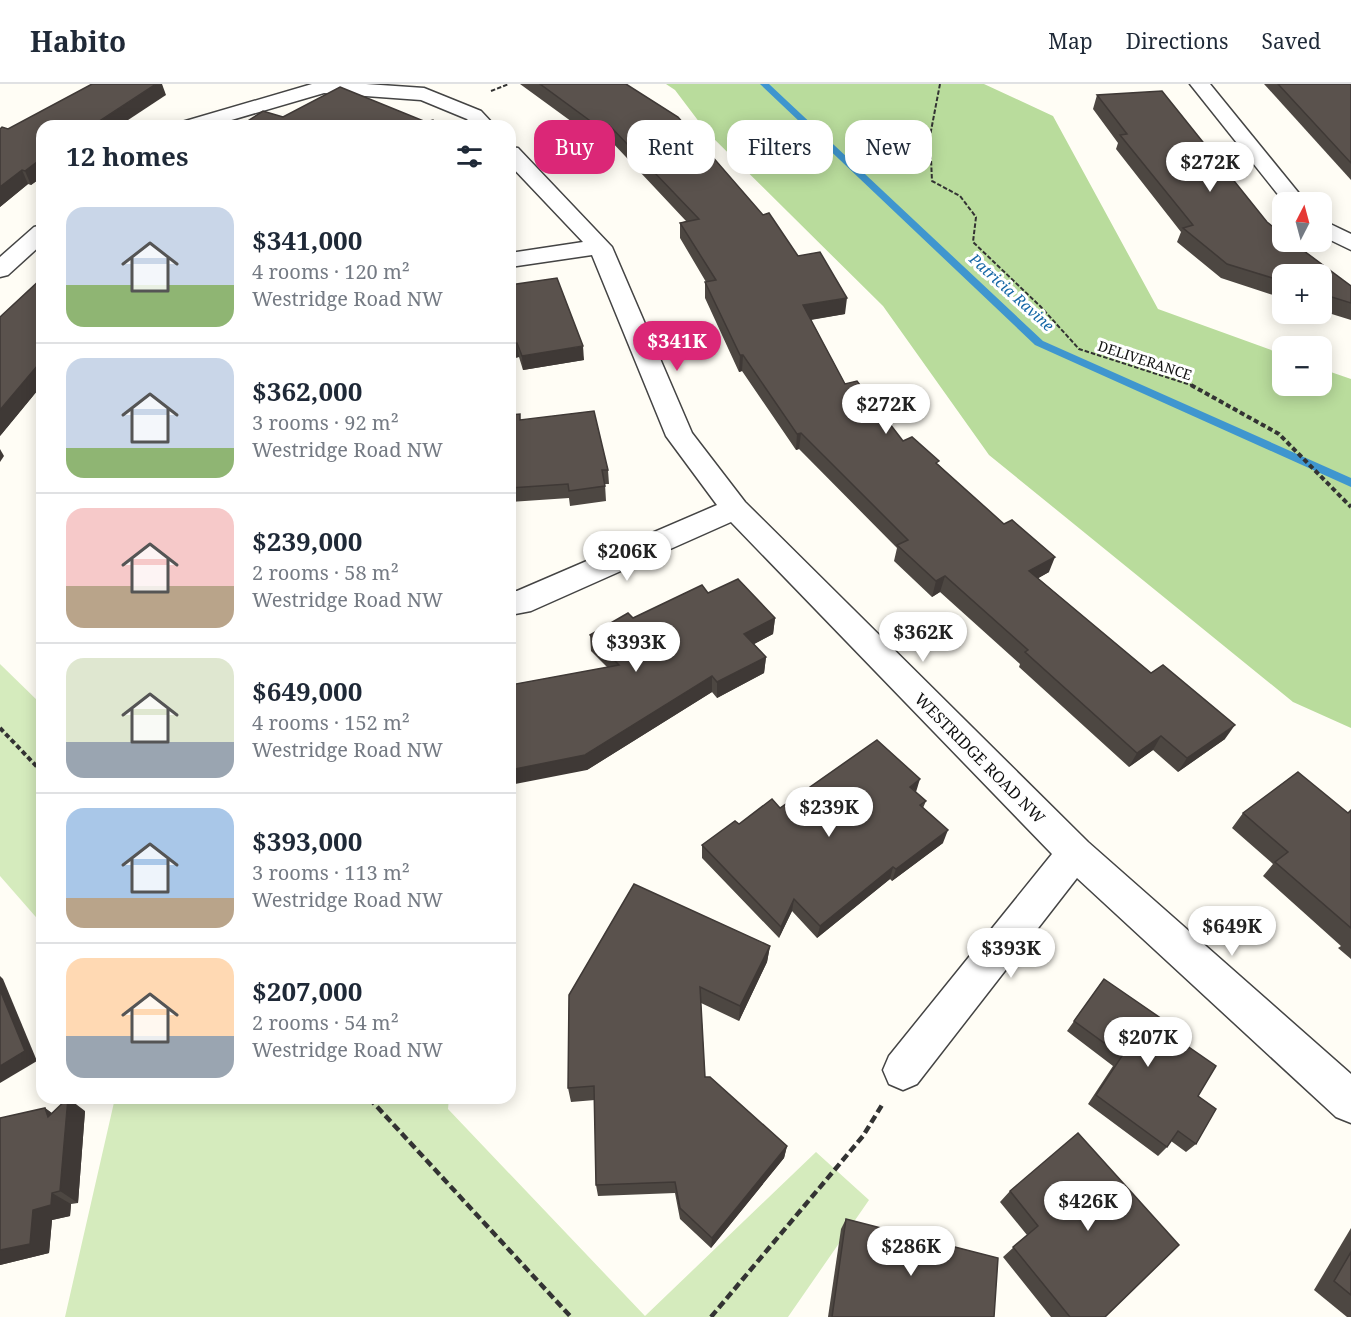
<!DOCTYPE html>
<html lang="en">
<head>
<meta charset="utf-8">
<style>
  :root { --surface:#fff; --page:#f6f6f7; --text:#1f2937; --muted:#747a83; --line:#e0e1e3; --accent:#db2777 }
  body { margin:0; font-family:"Noto Serif",serif; background:var(--page); color:var(--text); height:100vh; display:flex; flex-direction:column; font-size:22px; white-space:nowrap }
  * { box-sizing:border-box; margin:0 }
  p { font-size:20px; color:var(--muted) }
  .icon { flex:none; width:33px; height:33px; fill:none; stroke:currentColor; stroke-width:2; stroke-linecap:round; stroke-linejoin:round }
  .map { position:relative; flex:1; overflow:hidden }
  .side { position:absolute; left:36px; top:36px; width:480px; height:984px; display:flex; flex-direction:column; background:var(--surface); border-radius:18px; box-shadow:0 3px 15px #0003 }
  .side>* { flex:none }
  .guide { position:absolute; left:534px; top:36px; width:570px; height:54px; display:flex; gap:12px }
  .needle { width:39px; rotate:6deg }
  .buttons { position:absolute; left:1272px; top:108px; display:grid; gap:12px }
  .buttons a { display:grid; place-items:center; width:60px; height:60px; border-radius:12px; background:var(--surface); box-shadow:0 3px 15px #0003; font-size:30px }
  .price { position:absolute; translate:-50% -51px; padding:0 14px; border-radius:21px; background:#fff; color:#222; font-size:20px; line-height:39px; filter:drop-shadow(0 2px 3px #0008) }
  .price::after { content:''; position:absolute; left:50%; top:36px; width:18px; height:14px; margin-left:-9px; background:inherit; clip-path:polygon(0 0,100% 0,50% 100%) }
  .price.current { background:var(--accent); color:#fff }
  ul { padding:0; list-style:none }
  li { display:flex; align-items:center; gap:18px; height:150px; padding:0 30px }
  li+li { border-top:2px solid var(--line) }
  li span { display:grid; place-items:center; flex:none; width:168px; height:120px; border-radius:18px; color:#555 }
  li>.icon { margin-inline-start:auto }
  span .icon { width:72px; height:72px; fill:#fffc; stroke-width:1 }
  li b { font-size:26px }
  h2 { display:flex; justify-content:space-between; align-items:center; height:72px; padding:0 30px; font-size:26px }
  .tag { padding:0 21px; border-radius:18px; background:var(--surface); box-shadow:0 3px 15px #0003; font-size:21px; line-height:54px }
  .tag.current { background:var(--accent); color:#fff }
  header { display:flex; align-items:center; gap:36px; box-sizing:border-box; height:84px; padding:0 30px; background:var(--surface); border-bottom:2px solid var(--line) }
  header strong { font-size:28px }
  nav { display:flex; gap:33px; margin-inline-start:auto; font-size:21px }
  .map>svg:first-child { display:block }
</style>
</head>
<body>
<header>
<strong>Habito</strong>
<nav><a>Map</a><a>Directions</a><a>Saved</a></nav>
</header>
<div class="map">
<svg width="1351" height="1233" viewBox="0 0 1351 1233">
  <rect width="100%" height="100%" fill="#fffdf5"/>
  <!-- green -->
  <g fill="#d5ebbd">
    <path d="M0,580L42,621V840L0,792Z"/>
    <path d="M115,1014H449L448,1025L645,1232L816,1068L869,1116L788,1233H65Z"/>
  </g>
  <!-- forest -->
  <path fill="#b9dc9c" d="M666,0H984L1053,32L1158,225L1282,270V302H1322V285L1351,295V644L1293,618L989,371L883,222L706,47L675,6Z"/>
  <g fill="none" stroke-linecap="round" stroke-linejoin="round">
    <!-- stream -->
    <path fill="#3f96cf" fill-rule="evenodd" d="M760,0H769L1043,257L1351,394V403L1035,261Z"/>
    <defs>
      <g id="minor">
        <path d="M312,0H366L424,4L481,27L495,42H473L467,35L421,16L324,9L211,42H179L182,38Z"/>
        <path d="M1190,0H1210L1306,118H1284Z"/>
        <path d="M510,63L518,64L612,163L692,349L745,418L1088,758L1351,990V1039L1336,1033L1077,794L917,1000L903,1006L889,1000L883,986L889,972L1052,770L731,438L531,527L510,531V507H517L717,421L666,352L592,171L510,183V169L583,158L510,81Z"/>
        <path d="M1322,136L1351,150V166L1322,152Z"/>
        <path d="M42,141V160L8,191L0,193V173L34,143Z"/>
      </g>
    </defs>
    <!-- minor casing -->
    <use href="#minor" stroke="#444" stroke-width="3"/>
    <!-- path-far2 -->
    <g stroke="#333" stroke-width="2" stroke-dasharray="4.5 2" stroke-linecap="butt">
      <path d="M940,0L930,52L932,97L960,112L976,133L973,158L1041,223L1079,265L1194,302"/>
      <path d="M491,7L509,0"/>
    </g>
    <!-- path-far1 -->
    <g stroke="#333" stroke-width="4" stroke-dasharray="5 3" stroke-linecap="butt">
      <path d="M1191,301L1279,350L1351,423"/>
      <path d="M0,644L42,688"/>
    </g>
    <!-- path -->
    <g stroke="#333" stroke-width="4.5" stroke-dasharray="8 4" stroke-linecap="butt">
      <path d="M369,1014L571,1233"/>
      <path d="M711,1233L863,1052L882,1021"/>
    </g>
    <!-- minor -->
    <use href="#minor" fill="#fff" fill-rule="evenodd"/>
  </g>
  <!-- wall -->
  <g fill="#4d4742">
    <path d="M520,0H626L798,172L845,230L811,236L845,300L903,357L939,381L1049,488L1038,494L1225,655L1178,688L1153,666L1129,683L1019,583L1020,580L940,508L932,513L894,477L897,464L799,365L796,366L742,287L739,288L705,214V198H706L680,154V139L686,137L610,56L601,59Z"/>
    <path d="M1264,0H1351V96Z"/>
    <path d="M166,11L42,42V93L31,101L28,100L0,123L8,45Z"/>
    <path d="M1097,11L1351,202V236L1322,227V190H1282V214L1221,194L1177,158L1181,148L1116,65L1118,59L1093,25Z"/>
    <path d="M42,194V301L0,352Z"/>
    <path d="M510,201L584,276L523,286L519,273L510,275Z"/>
    <path d="M510,331L520,336L608,386L609,400H605L606,417L570,422L569,414L510,418Z"/>
    <path d="M708,509L775,534L773,550L754,560L766,573L764,589L717,614L712,608L587,686L607,583L591,567L590,551L633,534Z"/>
    <path d="M916,708L926,717L923,724L943,759L892,797L890,795L817,854L792,827L779,854L702,774V761L739,740L780,724Z"/>
    <path d="M1351,726V875L1338,864L1341,862L1263,792L1273,780L1232,744L1243,729H1348Z"/>
    <path d="M770,862L767,878L739,937L701,919L705,993L787,1062L784,1074L711,1164L680,1135L675,1109L598,1112L596,1101L595,1016L571,1018L568,1004L569,911Z"/>
    <path d="M1104,895L1157,941L1198,1012L1196,1060L1186,1068L1171,1057L1167,1063L1158,1072L1088,1020L1113,982L1067,947Z"/>
    <path d="M45,1024L52,1029L85,1027L78,1119L71,1120L70,1132L52,1136L49,1169L0,1181V1034Z"/>
    <path d="M1010,1107L1179,1161L1105,1233H1051L1003,1173L1027,1151L1000,1118Z"/>
    <path d="M846,1135L994,1233H828L841,1145Z"/>
    <path d="M1351,1144V1233H1347L1314,1206Z"/>
  </g>
  <!-- shaded-wall -->
  <g fill="#3f3936">
    <path d="M156,0H162L166,11L119,42H92Z"/>
    <path d="M609,41L610,56L601,59L600,44Z"/>
    <path d="M42,74V93L31,101L25,87Z"/>
    <path d="M22,86L28,100L0,123V103Z"/>
    <path d="M847,214L845,230L802,237L803,221Z"/>
    <path d="M517,259L519,273L510,275V260Z"/>
    <path d="M583,262L584,276L523,286L522,272Z"/>
    <path d="M740,271H743L742,287L739,288Z"/>
    <path d="M38,281L42,289V301L0,352V326Z"/>
    <path d="M801,349L799,365L796,366L797,350Z"/>
    <path d="M0,365L4,372L0,378Z"/>
    <path d="M1055,473L1049,488L1023,503L1029,487Z"/>
    <path d="M945,492L940,508L932,513L936,497Z"/>
    <path d="M775,534L773,550L743,566L744,550Z"/>
    <path d="M766,573L764,589L717,614V598Z"/>
    <path d="M712,592V608L587,686L510,701V686Z"/>
    <path d="M1235,641L1225,655L1178,688L1187,674Z"/>
    <path d="M1161,652L1153,666L1129,683L1137,669Z"/>
    <path d="M920,695L916,708L910,703Z"/>
    <path d="M948,746L943,759L892,797L896,785Z"/>
    <path d="M893,783L890,795L817,854L820,842Z"/>
    <path d="M794,815L792,827L779,854L781,843Z"/>
    <path d="M770,862L767,878L739,937L740,922Z"/>
    <path d="M0,892L3,895L37,977L0,999Z"/>
    <path d="M68,1014L85,1027L78,1119L60,1107L48,1033L45,1024L62,1037Z"/>
    <path d="M149,1014H159L154,1019Z"/>
    <path d="M787,1062L784,1074L711,1164L712,1154Z"/>
    <path d="M52,1109L71,1120L70,1132L52,1136L49,1169L0,1181V1166L33,1126Z"/>
  </g>
  <!-- building -->
  <g fill="#5a524d" stroke="#3f3936" stroke-width="1.5">
    <path d="M92,0H156L92,42H42V74L25,87L22,86L0,103V45L2,43L8,45Z"/>
    <path d="M540,0H626L678,33L763,131L769,129L798,172L820,168L847,214L803,221L845,300L857,297L903,357L912,353L939,377L936,379L1004,440L1012,436L1055,473L1029,487L1151,589L1163,581L1235,641L1187,674L1161,652L1137,669L1025,568L1028,566L945,492L936,497L897,461L908,456L801,349L797,350L743,271H740L705,198L716,196L680,139L699,135L609,41L600,44Z"/>
    <path d="M1278,0H1351V79Z"/>
    <path d="M340,3L426,38L433,36L440,42H240L263,27L283,33Z"/>
    <path d="M1162,7L1267,138L1282,150V158H1292L1351,202V219L1322,210V190H1282V197L1227,180L1183,144L1193,141L1120,51L1127,50L1097,11Z"/>
    <path d="M42,194V281H38L0,326V233Z"/>
    <path d="M557,194L583,262L522,272L517,259L510,260V201Z"/>
    <path d="M594,327L608,386H602L605,402L569,407L568,400L510,404V331L520,330V336Z"/>
    <path d="M738,495L775,534L744,550L766,573L717,598L712,592L585,671L510,686V601L619,581L590,551L628,529L633,534L702,501L708,509Z"/>
    <path d="M877,656L920,695L910,703L926,717L920,721L948,746L896,785L893,783L820,842L794,815L781,843L702,761L735,737L739,740L772,715L780,724Z"/>
    <path d="M1298,688L1348,729L1351,726V844L1275,778L1288,768L1243,729Z"/>
    <path d="M634,800L770,862L740,922L700,903L705,993H710L787,1062L712,1154L680,1124L675,1098L596,1101L594,1002L568,1004L569,911Z"/>
    <path d="M1104,895L1162,935L1157,941L1216,982L1198,1012L1216,1025L1196,1060L1178,1047L1167,1063L1096,1011L1122,972L1074,937Z"/>
    <path d="M0,906L25,967L0,982Z"/>
    <path d="M68,1014L60,1107L52,1109L51,1121L33,1126L30,1160L0,1166V1034L45,1024L48,1033Z"/>
    <path d="M1078,1049L1179,1161L1105,1233H1070L1013,1163L1038,1142L1010,1107Z"/>
    <path d="M846,1135L998,1174L994,1233H832Z"/>
    <path d="M1351,1168V1211L1334,1197Z"/>
  </g>
  <g text-anchor="middle" dominant-baseline="central" stroke-width="6" stroke-linejoin="round" paint-order="stroke">
    <!-- far-street labels -->
    <g font-size="14" fill="#111" stroke="#fff">
      <text transform="translate(1145 276) rotate(18)">DELIVERANCE</text>
    </g>
    <!-- far-water labels -->
    <g font-size="15" font-style="italic" fill="#1768a6" stroke="#fff">
      <text transform="translate(1012 208) rotate(42)">Patricia Ravine</text>
    </g>
    <!-- street labels -->
    <g font-size="16" fill="#111" stroke="#fff">
      <text transform="translate(980 674) rotate(45)">WESTRIDGE ROAD NW</text>
    </g>
  </g>
</svg>
<div class="buttons">
<a><svg class="needle" viewBox="-14 -14 28 28"><path d="M0-13l5 13h-10z" fill="#e53935"/><path d="M0 13l5-13h-10z" fill="#747a83"/></svg></a>
<a>+</a>
<a>−</a>
</div>
<b class="price" style="left:1210px;top:109px">$272K</b>
<b class="price current" style="left:677px;top:288px">$341K</b>
<b class="price" style="left:886px;top:351px">$272K</b>
<b class="price" style="left:627px;top:498px">$206K</b>
<b class="price" style="left:923px;top:579px">$362K</b>
<b class="price" style="left:636px;top:589px">$393K</b>
<b class="price" style="left:829px;top:754px">$239K</b>
<b class="price" style="left:1232px;top:873px">$649K</b>
<b class="price" style="left:1011px;top:895px">$393K</b>
<b class="price" style="left:1148px;top:984px">$207K</b>
<b class="price" style="left:1088px;top:1148px">$426K</b>
<b class="price" style="left:911px;top:1193px">$286K</b>
<div class="guide">
<a class="tag current">Buy</a>
<a class="tag">Rent</a>
<a class="tag">Filters</a>
<a class="tag">New</a>
</div>
<section class="side">
<h2>12 homes<svg class="icon" aria-label="filters" viewBox="0 0 24 24"><path d="M4 7h16M4 17h16"/><circle cx="9" cy="7" r="2"/><circle cx="15" cy="17" r="2"/></svg></h2>
<ul>
<li><span style="background:linear-gradient(#c9d6e8 65%,#8fb573 0)"><svg class="icon" aria-label="home" viewBox="0 0 24 24"><path d="M3 11l9-7 9 7M6 9v11h12V9"/></svg></span><div><b>$341,000</b><p>4 rooms · 120 m²</p><p>Westridge Road NW</p></div></li>
<li><span style="background:linear-gradient(#c9d6e8 75%,#8fb573 0)"><svg class="icon" aria-label="home" viewBox="0 0 24 24"><path d="M3 11l9-7 9 7M6 9v11h12V9"/></svg></span><div><b>$362,000</b><p>3 rooms · 92 m²</p><p>Westridge Road NW</p></div></li>
<li><span style="background:linear-gradient(#f6c9c9 65%,#b9a48a 0)"><svg class="icon" aria-label="home" viewBox="0 0 24 24"><path d="M3 11l9-7 9 7M6 9v11h12V9"/></svg></span><div><b>$239,000</b><p>2 rooms · 58 m²</p><p>Westridge Road NW</p></div></li>
<li><span style="background:linear-gradient(#dfe7d0 70%,#9aa5b1 0)"><svg class="icon" aria-label="home" viewBox="0 0 24 24"><path d="M3 11l9-7 9 7M6 9v11h12V9"/></svg></span><div><b>$649,000</b><p>4 rooms · 152 m²</p><p>Westridge Road NW</p></div></li>
<li><span style="background:linear-gradient(#a9c7e8 75%,#b9a48a 0)"><svg class="icon" aria-label="home" viewBox="0 0 24 24"><path d="M3 11l9-7 9 7M6 9v11h12V9"/></svg></span><div><b>$393,000</b><p>3 rooms · 113 m²</p><p>Westridge Road NW</p></div></li>
<li><span style="background:linear-gradient(#ffd9b3 65%,#9aa5b1 0)"><svg class="icon" aria-label="home" viewBox="0 0 24 24"><path d="M3 11l9-7 9 7M6 9v11h12V9"/></svg></span><div><b>$207,000</b><p>2 rooms · 54 m²</p><p>Westridge Road NW</p></div></li>
</ul>
</section>
</div>
</body>
</html>
